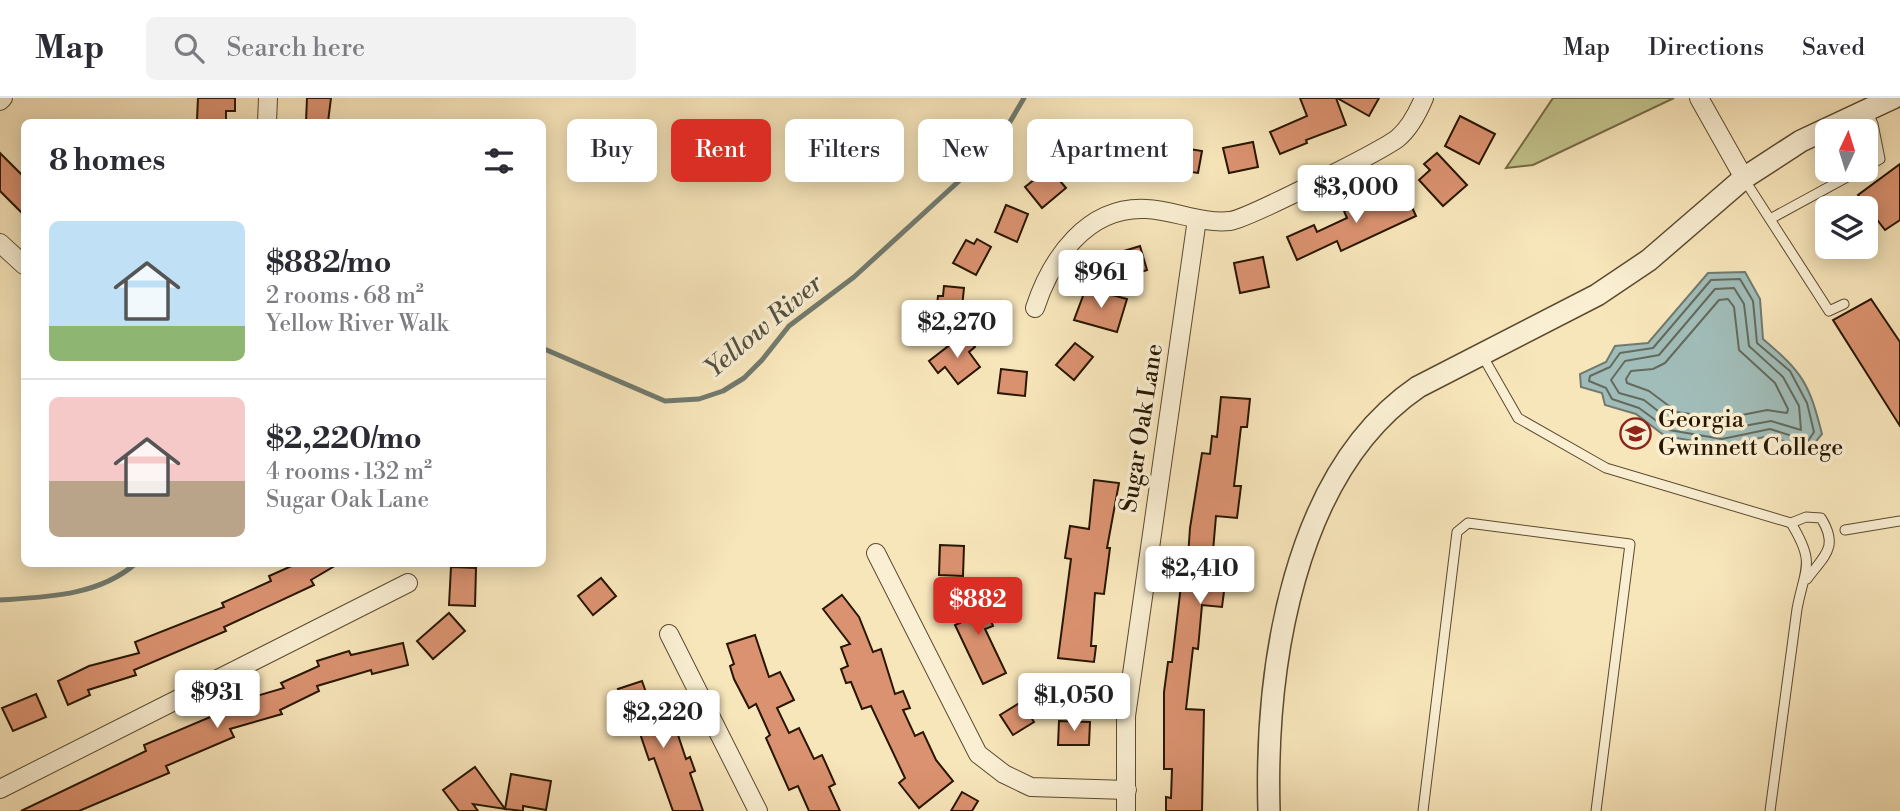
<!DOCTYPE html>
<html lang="en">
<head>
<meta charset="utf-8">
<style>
  :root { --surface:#fff; --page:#f2f2f3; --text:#2b2b33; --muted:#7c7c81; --line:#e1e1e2; --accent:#d93025 }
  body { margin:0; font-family:"Libre Bodoni",serif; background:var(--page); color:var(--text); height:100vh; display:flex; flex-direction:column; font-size:26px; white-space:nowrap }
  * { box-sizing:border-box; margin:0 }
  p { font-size:23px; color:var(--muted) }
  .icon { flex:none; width:38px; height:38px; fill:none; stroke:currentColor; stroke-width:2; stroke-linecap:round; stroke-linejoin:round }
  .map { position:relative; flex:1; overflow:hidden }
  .details { position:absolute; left:21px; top:21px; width:525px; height:448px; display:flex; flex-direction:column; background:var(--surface); border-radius:10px; box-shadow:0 4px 18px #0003 }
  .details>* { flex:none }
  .top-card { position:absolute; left:567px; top:21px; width:665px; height:63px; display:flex; gap:14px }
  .needle { width:46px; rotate:4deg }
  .buttons { position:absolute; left:1815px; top:21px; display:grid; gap:14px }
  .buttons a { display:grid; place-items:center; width:63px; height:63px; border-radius:10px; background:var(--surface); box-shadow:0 4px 18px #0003; font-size:35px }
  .price { position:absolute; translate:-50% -60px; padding:0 16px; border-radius:7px; background:#fff; color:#222; font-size:23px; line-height:46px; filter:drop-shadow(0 2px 4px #0008) }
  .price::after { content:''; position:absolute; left:50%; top:42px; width:21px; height:16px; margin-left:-10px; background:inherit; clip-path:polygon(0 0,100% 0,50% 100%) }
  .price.on { background:var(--accent); color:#fff }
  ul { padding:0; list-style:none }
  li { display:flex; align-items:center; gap:21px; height:175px; padding:0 28px }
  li+li { border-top:2px solid var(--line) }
  li span { display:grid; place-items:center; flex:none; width:196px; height:140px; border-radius:10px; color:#555 }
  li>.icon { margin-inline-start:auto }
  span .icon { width:84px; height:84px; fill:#fffc; stroke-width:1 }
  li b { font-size:30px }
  h2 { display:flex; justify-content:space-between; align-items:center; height:84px; padding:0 28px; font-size:30px }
  .chip { padding:0 24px; border-radius:10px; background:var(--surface); box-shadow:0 4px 18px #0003; font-size:24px; line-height:63px }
  .chip.on { background:var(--accent); color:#fff }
  header { display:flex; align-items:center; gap:42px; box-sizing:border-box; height:98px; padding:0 35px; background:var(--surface); border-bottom:2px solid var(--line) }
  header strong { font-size:33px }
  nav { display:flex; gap:38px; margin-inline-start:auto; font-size:24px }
  .search { width:490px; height:63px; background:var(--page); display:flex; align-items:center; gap:18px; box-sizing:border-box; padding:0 24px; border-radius:10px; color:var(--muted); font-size:26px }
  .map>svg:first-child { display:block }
</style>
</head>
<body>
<header>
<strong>Map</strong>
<div class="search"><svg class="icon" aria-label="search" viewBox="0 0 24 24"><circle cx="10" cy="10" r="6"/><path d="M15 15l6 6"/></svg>Search here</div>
<nav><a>Map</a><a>Directions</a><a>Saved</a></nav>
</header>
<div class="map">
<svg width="1900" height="713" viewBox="0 0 1900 713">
  <rect width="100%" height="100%" fill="#f8e6bb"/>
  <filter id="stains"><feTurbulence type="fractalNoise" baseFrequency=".00286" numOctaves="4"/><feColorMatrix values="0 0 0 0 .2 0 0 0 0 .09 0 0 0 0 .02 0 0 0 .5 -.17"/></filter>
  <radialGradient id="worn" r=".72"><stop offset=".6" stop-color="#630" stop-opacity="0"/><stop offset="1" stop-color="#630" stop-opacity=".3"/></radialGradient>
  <!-- green -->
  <path fill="#c2c38c" stroke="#756c46" stroke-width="2" d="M1553,0H1674L1533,67L1506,70Z"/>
  <!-- water -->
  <path fill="#a1bdb9" stroke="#717a6f" stroke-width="2" d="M1745,174L1760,201L1763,241C1803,275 1809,285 1822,336L1809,352L1769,338L1723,348L1665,338L1636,316L1605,307L1602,295L1581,289L1580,276L1606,264L1615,248L1648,245L1708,175Z"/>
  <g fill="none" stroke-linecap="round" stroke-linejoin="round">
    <!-- shore -->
    <g stroke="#646a5c" stroke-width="2">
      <path d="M1740,181L1753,203L1757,245L1790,273L1807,305L1814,334L1808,343L1770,331L1722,341L1669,332L1639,310L1612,301L1606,290L1589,283L1590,278L1610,269L1620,255L1653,250L1711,182Z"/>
      <path d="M1734,190L1744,206L1749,248L1783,279L1799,308L1801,332L1771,323L1722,332L1672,324L1644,302L1619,295L1611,282L1625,263L1659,257L1715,191Z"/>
      <path d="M1728,201L1734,209L1739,252L1775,285L1788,311L1787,315L1767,312L1722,321L1677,314L1649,293L1627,285L1626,281L1631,273L1653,271L1665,265L1719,202Z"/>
    </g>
    <!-- stream -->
    <g stroke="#717a6f" stroke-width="5">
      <path d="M542,250L665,303L699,301L723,293L744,280L762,262L789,228L854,179L994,51L1024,0"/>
      <path d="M0,502C46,499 98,498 135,466"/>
    </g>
  </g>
  <!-- building -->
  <g fill="#db9270" stroke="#281600" stroke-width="2">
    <path d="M198,0H235V13H226V23L197,22Z"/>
    <path d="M307,0H331L328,24H306Z"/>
    <path d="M1300,0H1336L1346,27L1306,42L1307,45L1280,56L1270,34L1307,18Z"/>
    <path d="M1337,0H1379L1369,18Z"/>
    <path d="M1460,18L1495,36L1479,66L1445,48Z"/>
    <path d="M1096,39L1099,46L1147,44L1202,53L1198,75L1169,71V67L1120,69V55L1076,71L1068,49Z"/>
    <path d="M1253,44L1258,69L1229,75L1223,50Z"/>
    <path d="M0,55L24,79V117L0,93Z"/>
    <path d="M1437,55L1467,87L1443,108L1419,82L1430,72L1424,66Z"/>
    <path d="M1900,66V122L1885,132L1858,97Z"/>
    <path d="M1049,70L1066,90L1042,110L1025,89Z"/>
    <path d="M1401,85L1416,118L1341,153L1337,143L1297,162L1287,139L1314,127L1317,134L1347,120L1344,113L1360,106L1362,112L1389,100L1385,93Z"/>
    <path d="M1006,107L1028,116L1017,144L995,134Z"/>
    <path d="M977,141L991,149L976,177L953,165L966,142L974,146Z"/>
    <path d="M1140,148L1147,172L1118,181L1111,157Z"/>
    <path d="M1263,159L1269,189L1240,195L1234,165Z"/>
    <path d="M944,188L964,190L961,219L936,217L938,198H943Z"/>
    <path d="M1086,190L1127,201L1117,234L1074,222Z"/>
    <path d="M1871,201L1900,244V328L1833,222Z"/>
    <path d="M964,236L975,249L969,254L980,269L958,286L945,269L938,275L929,263Z"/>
    <path d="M1075,245L1093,259L1074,282L1056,267Z"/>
    <path d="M1001,271L1027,274L1025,298L998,295Z"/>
    <path d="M1221,299L1250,301L1247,329H1241L1234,388H1241L1237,420L1216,418L1211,476L1226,478L1222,509L1202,507L1198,551L1193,550L1186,611L1204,612L1202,713H1166V699L1171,700L1172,671H1164V594L1168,564H1172L1181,487L1190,488L1193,459H1188L1190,430L1202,355L1210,356L1212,338L1217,339Z"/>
    <path d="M1094,382L1119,385L1107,450H1110L1104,496L1095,495L1091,548H1096L1094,564L1058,560L1071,461L1065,460L1070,428L1089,431Z"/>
    <path d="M940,447L964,448L963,478L939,477Z"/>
    <path d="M296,466H338L311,482L314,487L224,529L226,533L134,572L136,577L88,592L90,597L68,607L58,583L89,568L139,555L135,544L224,509L222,505L271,483L269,478Z"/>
    <path d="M451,469L476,470L475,508L449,507Z"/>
    <path d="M601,480L616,498L593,517L578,498Z"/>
    <path d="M980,495L993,528L985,531L1006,575L983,586L955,527L960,525L952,505Z"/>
    <path d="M842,497L859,519L873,554L881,551L895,596L903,593L910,610L903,612L915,638L923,634L936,662L953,683L919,710L899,685L905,680L871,608L862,611L851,584L846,585L841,571L848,568L841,549L850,546L823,511Z"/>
    <path d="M449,515L465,533L433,561L417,543Z"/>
    <path d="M755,537L769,579L780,574L794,602L777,610L789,635L799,630L814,661L822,657L835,686L829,689L840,713H809L798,688L789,692L766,640L770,637L756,606L749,610L734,581L730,568L734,566L727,546Z"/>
    <path d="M403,545L408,567L372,576L371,572L317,588L319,593L280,612L282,616L230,631L234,639L166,668L169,675L79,713H21L146,653L144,647L234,609L233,605L284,590L281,585L319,568L317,563L349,553L351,557Z"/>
    <path d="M642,583L656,623L664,620L669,636L677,634L686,661L690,659L695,673L690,675L703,713H673L654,660L649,662L634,618L628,619L618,591Z"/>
    <path d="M36,596L46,619L13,633L2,610Z"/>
    <path d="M1021,604L1034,624L1013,637L1000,617Z"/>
    <path d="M1059,623L1090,624L1089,647H1058Z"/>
    <path d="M475,669L505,711L473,706L478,713H459L443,692Z"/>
    <path d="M511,676L551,683L546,712L523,708V713L505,711Z"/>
    <path d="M962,694L978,703L972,713H951Z"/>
  </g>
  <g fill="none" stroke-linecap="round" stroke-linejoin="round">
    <defs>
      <g id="service">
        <path d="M1866,69L1880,61L1873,26L1866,11"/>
        <path d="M1744,81L1829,213L1844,206"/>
        <path d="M1770,121L1860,72"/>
        <path d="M1482,257L1518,320L1606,370L1791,425C1816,466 1805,469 1797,511L1770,713"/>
        <path d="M1791,425L1806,419L1821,420C1839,449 1825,457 1807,481"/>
        <path d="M1845,432L1900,423"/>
        <path d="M1423,713L1457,434L1468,425L1630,446L1596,713"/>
      </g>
      <g id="minor">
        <path d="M1699,0L1744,80"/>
        <path d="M0,3L3,0"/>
        <path d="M267,24L268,0"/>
        <path d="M0,145L24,167"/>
        <path d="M1035,210C1051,161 1087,108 1146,111C1174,112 1201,126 1230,123C1247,121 1383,52 1398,40C1410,30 1418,14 1424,0"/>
        <path d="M876,455L978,656L1004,676L1031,689L1127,692"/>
        <path d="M669,536L758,713"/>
        <path d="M0,691L408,485"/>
        <path d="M1126,713V618L1197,121"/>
      </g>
      <path id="tertiary" d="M1269,713C1265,572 1292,375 1418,289L1597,197L1649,162L1744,80L1801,43L1893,0"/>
    </defs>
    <!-- service casing -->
    <use href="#service" stroke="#5c4a2f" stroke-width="11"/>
    <!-- minor casing -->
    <use href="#minor" stroke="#5c4a2f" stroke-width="20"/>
    <!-- tertiary casing -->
    <use href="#tertiary" stroke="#5c4a2f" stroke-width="24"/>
    <!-- service -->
    <use href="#service" stroke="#faefd3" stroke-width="9"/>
    <!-- minor -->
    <use href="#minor" stroke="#faefd3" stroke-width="18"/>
    <!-- tertiary -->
    <use href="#tertiary" stroke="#faefd3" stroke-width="21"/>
  </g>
  <!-- icons -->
  <defs>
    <symbol id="university-ring" viewBox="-11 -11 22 22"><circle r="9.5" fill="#faefd3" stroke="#8f2418" stroke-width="1.5"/><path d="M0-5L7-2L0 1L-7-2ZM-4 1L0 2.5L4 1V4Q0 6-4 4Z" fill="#8f2418"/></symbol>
  </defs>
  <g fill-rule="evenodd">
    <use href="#university-ring" x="1618" y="318" width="35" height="35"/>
  </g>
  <g text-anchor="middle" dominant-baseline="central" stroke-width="7" stroke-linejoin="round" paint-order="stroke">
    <!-- poi labels -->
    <g font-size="24" fill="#281600" stroke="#faefd3" text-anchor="start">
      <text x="1658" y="322">Georgia<tspan x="1658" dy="28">Gwinnett College</tspan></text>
    </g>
    <!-- street labels -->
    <g font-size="24" fill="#281600" stroke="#faefd3">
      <text transform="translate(1142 330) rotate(-81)">Sugar Oak Lane</text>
    </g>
    <!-- water labels -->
    <g font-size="26" font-style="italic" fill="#525041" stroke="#faefd3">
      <text transform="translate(764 228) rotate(-40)">Yellow River</text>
    </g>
  </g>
  <rect width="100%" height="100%" filter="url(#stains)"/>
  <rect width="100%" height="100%" fill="url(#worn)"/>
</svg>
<div class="buttons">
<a><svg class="needle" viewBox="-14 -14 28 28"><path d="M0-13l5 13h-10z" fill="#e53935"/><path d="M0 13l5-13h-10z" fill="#7c7c81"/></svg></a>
<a><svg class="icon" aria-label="layers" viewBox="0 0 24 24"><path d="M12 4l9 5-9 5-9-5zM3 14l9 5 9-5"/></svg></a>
</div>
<b class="price" style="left:1356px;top:127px">$3,000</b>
<b class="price" style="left:1101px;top:212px">$961</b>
<b class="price" style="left:957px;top:262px">$2,270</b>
<b class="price" style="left:1200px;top:508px">$2,410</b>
<b class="price on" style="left:978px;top:539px">$882</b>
<b class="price" style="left:217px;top:632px">$931</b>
<b class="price" style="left:1074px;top:635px">$1,050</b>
<b class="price" style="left:663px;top:652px">$2,220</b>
<div class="top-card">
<a class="chip">Buy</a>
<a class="chip on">Rent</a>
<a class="chip">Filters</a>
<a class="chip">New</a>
<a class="chip">Apartment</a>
</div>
<section class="details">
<h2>8 homes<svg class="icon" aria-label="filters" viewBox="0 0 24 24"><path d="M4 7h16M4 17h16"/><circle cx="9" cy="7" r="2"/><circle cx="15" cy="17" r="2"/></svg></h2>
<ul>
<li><span style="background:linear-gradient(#bfe0f5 75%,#8fb573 0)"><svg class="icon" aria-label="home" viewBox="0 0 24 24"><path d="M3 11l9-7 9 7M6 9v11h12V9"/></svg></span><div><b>$882/mo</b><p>2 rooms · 68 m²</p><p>Yellow River Walk</p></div></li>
<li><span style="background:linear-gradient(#f6c9c9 60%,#b9a48a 0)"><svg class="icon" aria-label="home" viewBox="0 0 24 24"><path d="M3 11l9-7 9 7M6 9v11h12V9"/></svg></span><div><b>$2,220/mo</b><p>4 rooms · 132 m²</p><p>Sugar Oak Lane</p></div></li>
</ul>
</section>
</div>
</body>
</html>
